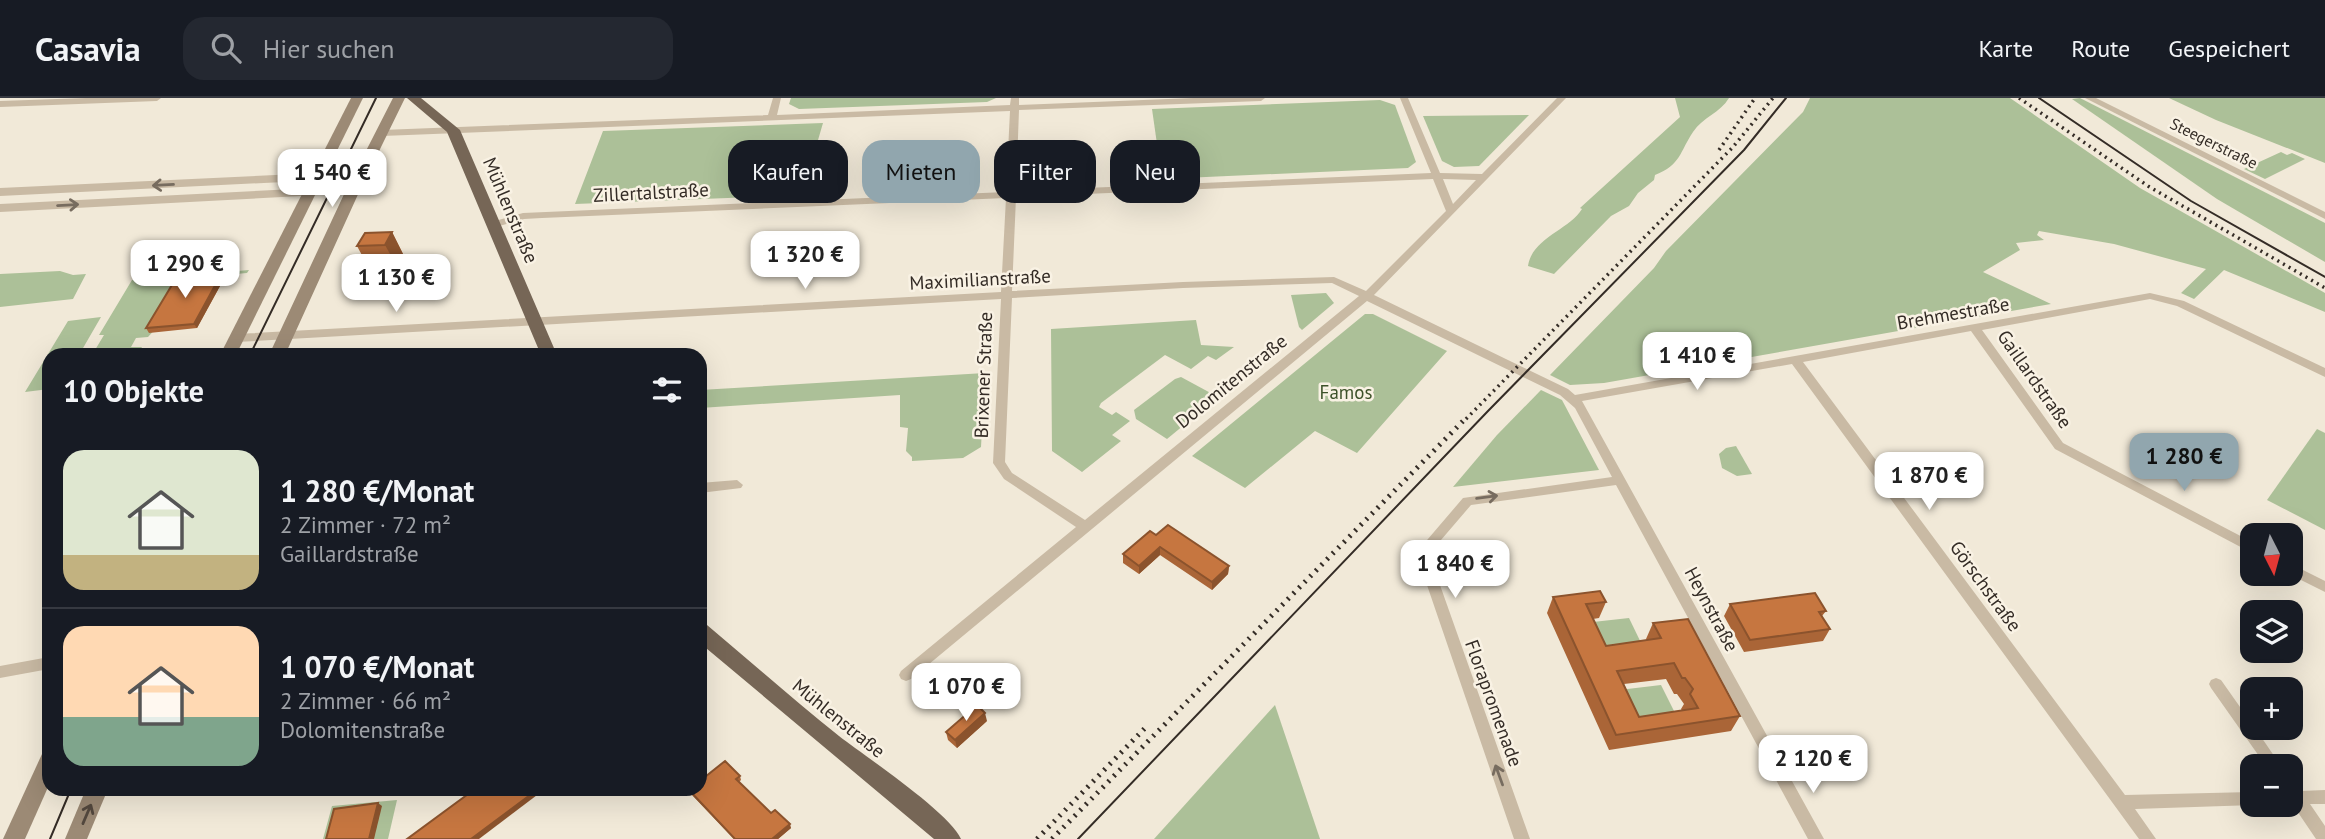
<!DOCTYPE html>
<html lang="de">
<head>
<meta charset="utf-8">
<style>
  :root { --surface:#171b24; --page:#242831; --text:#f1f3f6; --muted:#9ea1a6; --line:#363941; --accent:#91a6ae }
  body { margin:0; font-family:"PT Sans",sans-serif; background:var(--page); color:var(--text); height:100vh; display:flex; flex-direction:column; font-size:26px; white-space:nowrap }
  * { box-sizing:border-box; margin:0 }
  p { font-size:23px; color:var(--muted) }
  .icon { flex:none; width:38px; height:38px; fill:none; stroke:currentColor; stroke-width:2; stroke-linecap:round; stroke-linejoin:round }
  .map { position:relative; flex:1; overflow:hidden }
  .panel { position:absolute; left:42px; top:250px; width:665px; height:448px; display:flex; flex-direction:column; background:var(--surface); border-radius:21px; box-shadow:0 7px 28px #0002 }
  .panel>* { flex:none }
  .top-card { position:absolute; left:728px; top:42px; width:665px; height:63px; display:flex; gap:14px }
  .needle { width:46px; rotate:174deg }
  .buttons { position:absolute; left:2240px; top:425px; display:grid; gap:14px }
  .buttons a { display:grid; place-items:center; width:63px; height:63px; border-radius:14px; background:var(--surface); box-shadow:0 7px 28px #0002; font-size:35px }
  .price { position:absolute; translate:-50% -60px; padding:0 16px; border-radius:14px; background:#fff; color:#222; font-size:23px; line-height:46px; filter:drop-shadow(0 2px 4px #0008) }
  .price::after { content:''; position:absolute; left:50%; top:42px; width:21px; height:16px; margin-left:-10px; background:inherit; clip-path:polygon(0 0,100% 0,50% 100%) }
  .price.active { background:var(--accent); color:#111 }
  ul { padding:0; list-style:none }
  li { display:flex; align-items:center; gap:21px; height:175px; padding:0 21px }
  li+li { border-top:2px solid var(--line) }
  li span { display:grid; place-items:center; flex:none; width:196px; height:140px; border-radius:21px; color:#555 }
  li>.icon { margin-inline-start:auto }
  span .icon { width:84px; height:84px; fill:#fffc; stroke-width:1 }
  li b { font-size:30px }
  h2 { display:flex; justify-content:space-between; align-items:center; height:84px; padding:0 21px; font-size:30px }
  .chip { padding:0 24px; border-radius:21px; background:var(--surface); box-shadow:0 7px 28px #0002; font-size:24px; line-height:63px }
  .chip.active { background:var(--accent); color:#111 }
  header { display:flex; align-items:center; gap:42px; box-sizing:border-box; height:98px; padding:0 35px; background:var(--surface); border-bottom:2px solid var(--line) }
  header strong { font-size:33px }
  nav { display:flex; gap:38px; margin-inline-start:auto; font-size:24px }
  .search { width:490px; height:63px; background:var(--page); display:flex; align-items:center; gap:18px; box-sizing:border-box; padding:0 24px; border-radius:21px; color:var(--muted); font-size:26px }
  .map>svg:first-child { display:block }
</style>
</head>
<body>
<header>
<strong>Casavia</strong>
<div class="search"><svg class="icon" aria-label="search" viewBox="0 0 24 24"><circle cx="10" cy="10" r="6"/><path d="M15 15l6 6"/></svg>Hier suchen</div>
<nav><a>Karte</a><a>Route</a><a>Gespeichert</a></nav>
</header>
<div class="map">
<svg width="2325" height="741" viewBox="0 0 2325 741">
  <rect width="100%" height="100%" fill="#f1e9d8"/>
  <!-- green -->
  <g fill="#acc098">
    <path d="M791,0H996L987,4L799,11L789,6Z"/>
    <path d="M1675,0H1729C1720,15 1703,19 1693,34C1680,53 1681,67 1655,77L1654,82L1638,95L1629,108L1611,118L1554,176L1528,168C1532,140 1569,132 1582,111L1580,110L1680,19Z"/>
    <path d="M1810,0H2010L2140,90L2325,195V214L2224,172L2194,201L2181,195L2206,171L2114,146L2039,133L2037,137L2044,142L2016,145L2020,152L1983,174L2051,206L1604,285L1570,287L1550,277L1654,170L1666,153L1803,14Z"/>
    <path d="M2080,0L2325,125V164L2217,101L2072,1Z"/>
    <path d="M2169,0H2325V65L2216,22Z"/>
    <path d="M1380,2L1395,7L1416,64L1408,70L1162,81L1152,11Z"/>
    <path d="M1529,17L1479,68L1454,69L1442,63L1423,18Z"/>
    <path d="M823,25L811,66L760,68L753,99L575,106L603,33Z"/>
    <path d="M2281,54L2287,57L2292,55L2305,61L2265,81L2244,71Z"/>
    <path d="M249,172L247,175L203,179L148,239L136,240L131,249H142L137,257H92L104,237H99L132,182Z"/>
    <path d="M60,173L73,177L86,176L73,201L0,209V176Z"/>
    <path d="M1326,195L1334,205L1302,232L1299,229L1291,197Z"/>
    <path d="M1365,216H1373L1447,253L1357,355L1315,333L1245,390L1192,358Z"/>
    <path d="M101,219L79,257H49V291L25,294L68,223Z"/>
    <path d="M1196,222L1201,247L1234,249L1216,262L1208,258L1191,271L1165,257L1101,305L1099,309L1112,317L1116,314L1130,323L1112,337L1121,343L1082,374L1052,353L1051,231Z"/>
    <path d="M985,275L981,349L963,360L912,363V359L906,353L908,330L900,329V297L700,310V292Z"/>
    <path d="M1181,279L1218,299L1167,341L1136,321L1134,312L1175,281Z"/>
    <path d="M1541,292L1562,302L1599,372L1453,389L1497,337Z"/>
    <path d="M2317,331L2325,335V432L2267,402Z"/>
    <path d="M1736,348L1752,376L1737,378L1722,370L1719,356L1726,350Z"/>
    <path d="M1629,520L1644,551L1599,557L1584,525Z"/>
    <path d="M1661,587L1677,619L1634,625L1619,592Z"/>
    <path d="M1275,607L1320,741H1154Z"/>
    <path d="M397,702L388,741H323L332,708Z"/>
  </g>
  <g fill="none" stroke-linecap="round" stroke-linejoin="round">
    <!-- minor -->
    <g fill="#c9baa4" fill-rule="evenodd">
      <path d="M86,0H161L157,3L0,9V3Z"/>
      <path d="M773,0H781L777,17L1010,7L1011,0H1019V7L1193,0H1265L1261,3L1019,12L1016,93L1431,75L1400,0H1408L1440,75L1482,76L1557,0H1566L1374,197L1568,291L1575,297L2150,195L2184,203L2325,270V279L2177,208L2150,201L1982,232L2063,345L2252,444V455L2055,351L1971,233L1803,264L2125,697L2252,694V707H2254L2135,711L2156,741H2139L1792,266L1582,303L1824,741H1808L1616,387L1471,407L1429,456L1530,741H1514L1416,455L1463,400L1612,379L1575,310L1560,297L1367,203L911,581L906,583L901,581L899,577L901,573L1076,429L1004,381L993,365L1001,201L236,244L230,240L236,236L1001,194L1006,100L542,120L524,121L492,130L487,127L488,125L523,115L1006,94L1010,13L382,38L377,35L382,32L768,17ZM1433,81L1446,113L1366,193L1334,179L1183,184L1012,193L1016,99ZM1443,81L1476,82L1453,106ZM1332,185L1359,198L1085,422L1012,375L1005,364L1012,200L1183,190Z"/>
      <path d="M2085,0H2096L2325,114V121Z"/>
      <path d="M737,382L743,387L741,390L700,395V385Z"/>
      <path d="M2291,466L2325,483V494L2289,476H2291Z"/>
      <path d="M49,559V571L0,580V568Z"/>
      <path d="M2216,580L2221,582L2252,626V630H2255L2281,668H2266L2211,590L2209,586L2211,582Z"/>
      <path d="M2291,684L2296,686L2301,693L2325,692V706H2310L2325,728V741H2316L2293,707H2291Z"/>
    </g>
    <!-- tertiary -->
    <g fill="#c9baa4" fill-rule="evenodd">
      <path d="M360,73L364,74V80L0,98V90Z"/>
      <path d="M353,88L357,89V95L0,114V106Z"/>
    </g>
    <!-- secondary -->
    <g fill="#9c8a75" fill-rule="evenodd">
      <path d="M351,0H363L236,257H220Z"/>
      <path d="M393,0H405L360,92L285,257H269L346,92Z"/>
      <path d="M49,654V687L25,741H3L42,656Z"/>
      <path d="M86,691H108L87,741H65Z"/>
    </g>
    <!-- primary -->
    <g fill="#766656" fill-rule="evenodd">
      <path d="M407,0H421L460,32L557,257H541L447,34Z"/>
      <path d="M700,525L707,527C751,564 794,602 839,638C866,659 949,714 961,741H934L700,545Z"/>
    </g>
    <!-- tram -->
    <g stroke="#342c26" stroke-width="2">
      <path d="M2039,0L2191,103L2325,179"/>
      <path d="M250,257L376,0"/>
      <path d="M50,741L71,691"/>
      <path d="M1078,741L1488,313L1744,52L1786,0"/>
    </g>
    <!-- rail-far1 -->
    <g stroke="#342c26" stroke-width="3.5" stroke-dasharray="2 4.5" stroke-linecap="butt">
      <path d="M2019,0L2148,88L2325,190"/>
      <path d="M1719,52L1755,0"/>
      <path d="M1466,321L1733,49L1773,0"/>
    </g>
    <!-- rail -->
    <g stroke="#342c26" stroke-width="5" stroke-dasharray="2 6" stroke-linecap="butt">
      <path d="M1037,741L1147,628"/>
      <path d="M1052,741L1467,319"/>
    </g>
  </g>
  <!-- wall -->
  <g fill="#aa6537" fill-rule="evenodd">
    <path d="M392,134L404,158L398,170L370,172L357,148Z"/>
    <path d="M226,177L197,230L149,235L146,230Z"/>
    <path d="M1156,437L1229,468L1228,476L1212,492L1160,457L1139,476L1123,465V456Z"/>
    <path d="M1553,499L1606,504L1599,520L1593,521L1606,548L1647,542L1646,541L1653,525L1740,618L1731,633L1609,652L1547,515ZM1666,581L1674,596H1677L1684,606L1681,611L1682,613L1639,619L1624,586Z"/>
    <path d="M1730,506L1826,513L1822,518L1830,531L1823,543L1744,554L1724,518Z"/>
    <path d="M987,623L957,650L948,642L946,634Z"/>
    <path d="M740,678L741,682L739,684L771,715L791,730L778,741H734L691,696L689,692Z"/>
  </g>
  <!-- shaded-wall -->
  <g fill="#8b532d">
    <path d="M392,134L404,158L398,170L385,147Z"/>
    <path d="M223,173L226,177L197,230L194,226Z"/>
    <path d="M1160,449V457L1139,476V468Z"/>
    <path d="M1229,468L1228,476L1212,492V484Z"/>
    <path d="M985,615L987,623L957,650L955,642Z"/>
    <path d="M538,691H545L479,741H471Z"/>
    <path d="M378,705L382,708L374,741H369Z"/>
    <path d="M790,726L791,730L778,741H772Z"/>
  </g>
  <!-- building -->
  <g fill="#c67640" stroke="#8b532d" stroke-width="2" fill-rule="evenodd">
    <path d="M392,134L385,147L357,148L365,135Z"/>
    <path d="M223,173L194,226L146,230L178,177Z"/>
    <path d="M1168,427L1229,468L1212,484L1160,449L1139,468L1123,456L1150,433L1156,437Z"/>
    <path d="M1600,493L1606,504L1586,506L1606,548L1661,540L1653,525L1688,521L1740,618L1616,637L1553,499ZM1674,565L1682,580H1685L1693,591L1690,596L1698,610L1639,619L1617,573Z"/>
    <path d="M1815,495L1826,513L1819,514L1830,531L1750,542L1730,506Z"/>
    <path d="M977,607L985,615L955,642L946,634Z"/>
    <path d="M725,663L740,678L736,681L771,715L775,712L790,726L772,741H735L689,692L700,691V683Z"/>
    <path d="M475,691H538L471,741H407Z"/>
    <path d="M378,705L369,741H326L334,711Z"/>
  </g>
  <!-- one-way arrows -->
  <defs><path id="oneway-shaft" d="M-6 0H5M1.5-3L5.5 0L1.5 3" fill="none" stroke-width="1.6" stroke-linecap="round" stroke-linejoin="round" transform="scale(1.75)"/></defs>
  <g stroke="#776c5f">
    <use href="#oneway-shaft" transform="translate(163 87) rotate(177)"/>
    <use href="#oneway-shaft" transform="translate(68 107) rotate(-3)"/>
    <use href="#oneway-shaft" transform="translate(1487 399) rotate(-7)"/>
    <use href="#oneway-shaft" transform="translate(1499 677) rotate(-110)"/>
  </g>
  <use stroke="#53483e" href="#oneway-shaft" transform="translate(87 716) rotate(-67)"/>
  <g text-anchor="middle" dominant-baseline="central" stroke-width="5" stroke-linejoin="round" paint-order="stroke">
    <!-- far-street labels -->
    <g font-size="16" fill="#342c26" stroke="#f9f2e4">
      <text transform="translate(2214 45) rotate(26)">Steegerstraße</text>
    </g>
    <!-- street labels -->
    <g font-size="19" fill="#342c26" stroke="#f9f2e4">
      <text transform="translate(651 94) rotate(-3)">Zillertalstraße</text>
      <text transform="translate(511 112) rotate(67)">Mühlenstraße</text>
      <text transform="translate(980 181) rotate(-3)">Maximilianstraße</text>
      <text transform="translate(1953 215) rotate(-10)">Brehmestraße</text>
      <text transform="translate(983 277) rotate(-88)">Brixener Straße</text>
      <text transform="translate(2035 281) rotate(55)">Gaillardstraße</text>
      <text transform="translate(1231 283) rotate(-39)">Dolomitenstraße</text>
      <text transform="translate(1986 488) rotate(54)">Görschstraße</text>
      <text transform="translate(1712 511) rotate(62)">Heynstraße</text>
      <text transform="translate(1494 605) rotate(70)">Florapromenade</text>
      <text transform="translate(839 620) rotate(39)">Mühlenstraße</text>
    </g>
    <!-- park labels -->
    <g font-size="19" fill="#3d5229" stroke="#f9f2e4">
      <text x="1346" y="294">Famos</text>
    </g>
  </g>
</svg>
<div class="buttons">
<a><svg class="needle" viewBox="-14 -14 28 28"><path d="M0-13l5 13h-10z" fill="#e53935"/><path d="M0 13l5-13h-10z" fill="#9ea1a6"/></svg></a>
<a><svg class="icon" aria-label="layers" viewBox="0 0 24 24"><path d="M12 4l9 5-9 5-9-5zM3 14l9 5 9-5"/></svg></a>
<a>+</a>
<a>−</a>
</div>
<b class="price" style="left:332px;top:111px">1 540 €</b>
<b class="price" style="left:805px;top:193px">1 320 €</b>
<b class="price" style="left:185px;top:202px">1 290 €</b>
<b class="price" style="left:396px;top:216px">1 130 €</b>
<b class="price" style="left:1697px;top:294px">1 410 €</b>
<b class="price active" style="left:2184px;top:395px">1 280 €</b>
<b class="price" style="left:1929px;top:414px">1 870 €</b>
<b class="price" style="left:1455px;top:502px">1 840 €</b>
<b class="price" style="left:966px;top:625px">1 070 €</b>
<b class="price" style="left:1813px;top:697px">2 120 €</b>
<div class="top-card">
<a class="chip">Kaufen</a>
<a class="chip active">Mieten</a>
<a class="chip">Filter</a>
<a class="chip">Neu</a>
</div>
<section class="panel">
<h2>10 Objekte<svg class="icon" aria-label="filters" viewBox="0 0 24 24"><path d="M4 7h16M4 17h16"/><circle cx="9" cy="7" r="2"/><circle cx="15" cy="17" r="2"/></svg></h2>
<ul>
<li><span style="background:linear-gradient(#dfe7d0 75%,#c2b280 0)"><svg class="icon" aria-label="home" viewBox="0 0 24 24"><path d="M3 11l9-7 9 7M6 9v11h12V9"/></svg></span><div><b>1 280 €/Monat</b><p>2 Zimmer · 72 m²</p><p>Gaillardstraße</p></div></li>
<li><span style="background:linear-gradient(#ffd9b3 65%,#7fa58c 0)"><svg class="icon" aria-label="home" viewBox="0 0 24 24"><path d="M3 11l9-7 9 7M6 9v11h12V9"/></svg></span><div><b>1 070 €/Monat</b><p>2 Zimmer · 66 m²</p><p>Dolomitenstraße</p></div></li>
</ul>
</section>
</div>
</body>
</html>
